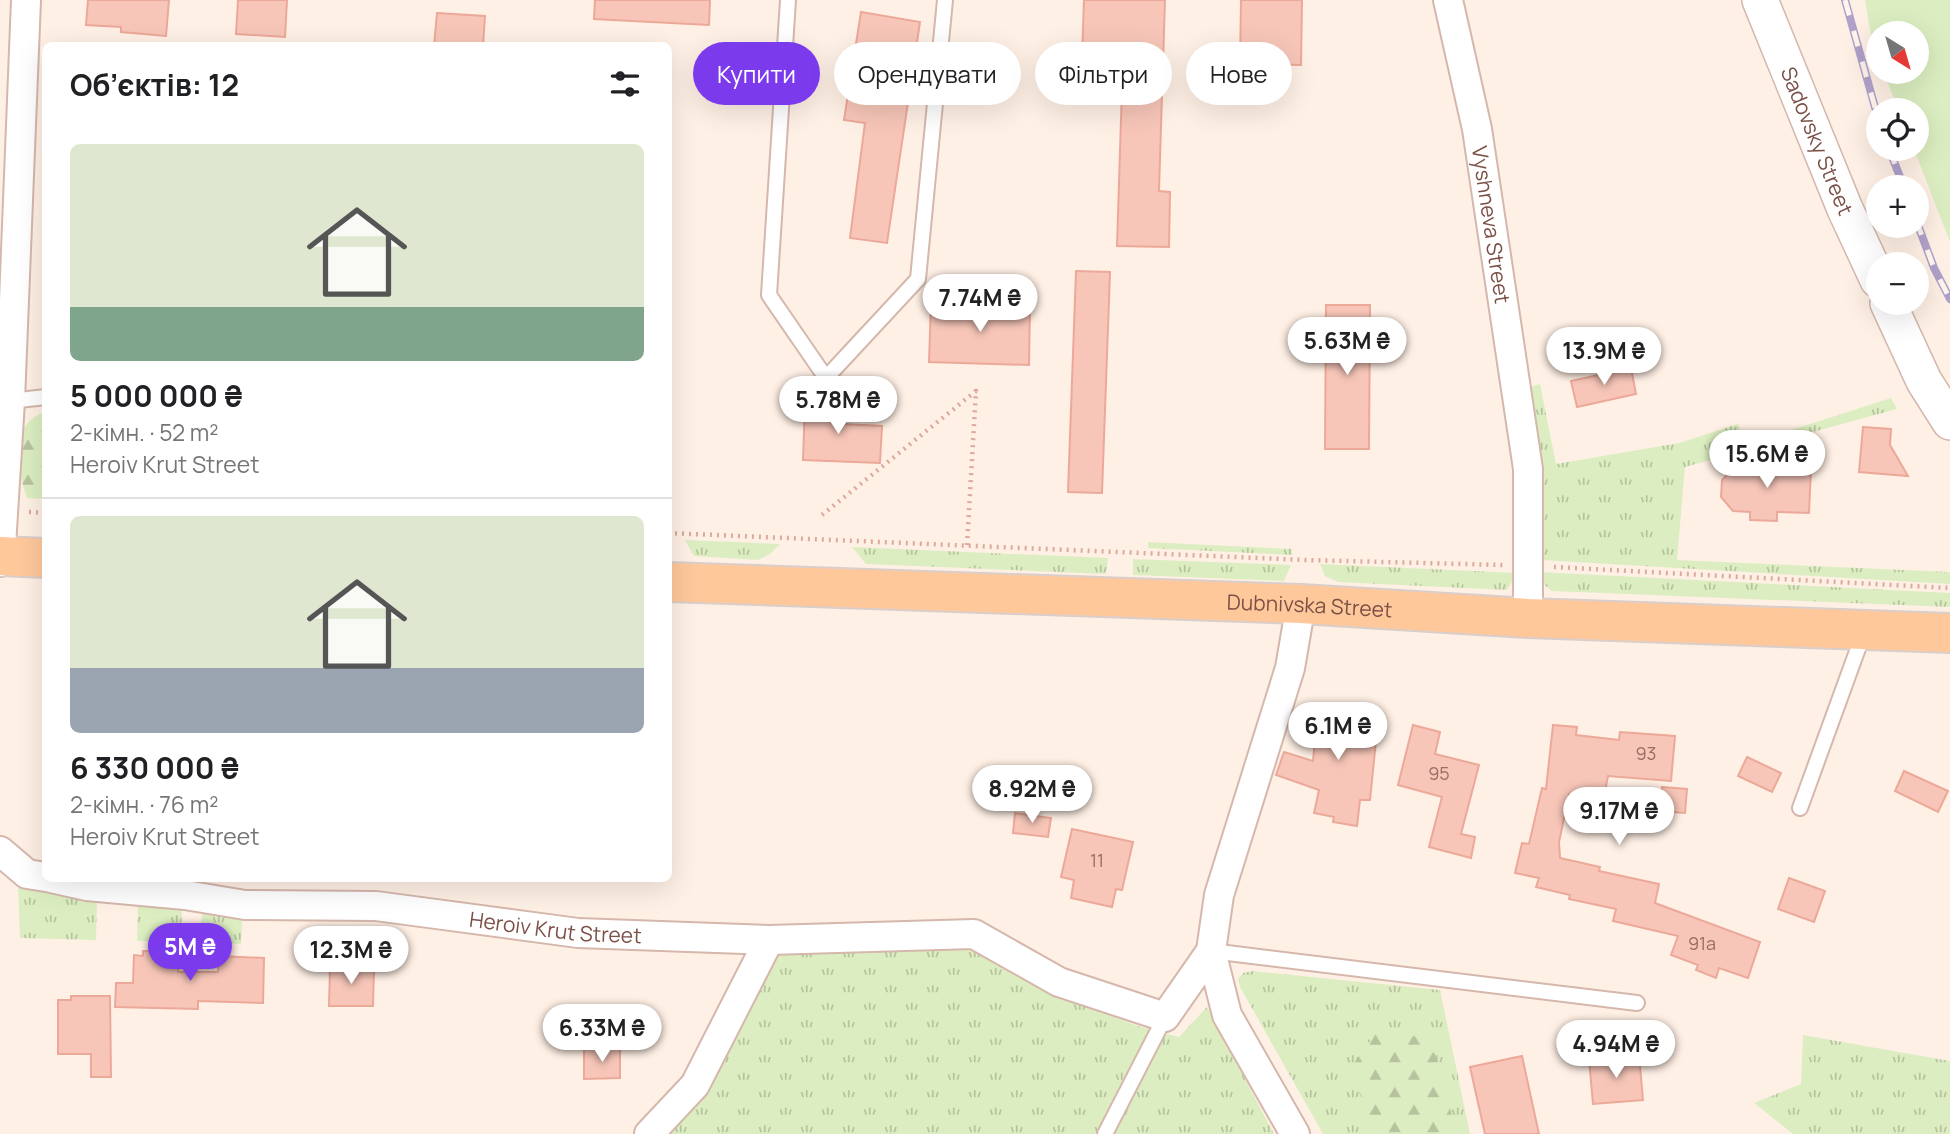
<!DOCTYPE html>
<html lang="uk">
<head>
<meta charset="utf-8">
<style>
  :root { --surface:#fff; --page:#f6f6f6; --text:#202124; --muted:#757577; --line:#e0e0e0; --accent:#7c3aed }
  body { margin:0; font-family:Manrope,sans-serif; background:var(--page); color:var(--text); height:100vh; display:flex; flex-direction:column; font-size:26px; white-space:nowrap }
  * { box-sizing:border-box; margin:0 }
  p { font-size:23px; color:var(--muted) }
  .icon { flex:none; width:38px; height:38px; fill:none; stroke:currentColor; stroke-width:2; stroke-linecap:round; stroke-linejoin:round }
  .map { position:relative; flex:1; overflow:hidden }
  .details { position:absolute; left:42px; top:42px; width:630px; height:840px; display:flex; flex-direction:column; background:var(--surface); border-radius:10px; box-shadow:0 7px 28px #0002 }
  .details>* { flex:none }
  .top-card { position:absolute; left:693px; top:42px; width:665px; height:63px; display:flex; gap:14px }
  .needle { width:46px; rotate:143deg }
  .controls { position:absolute; left:1866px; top:21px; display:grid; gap:14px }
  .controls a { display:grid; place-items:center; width:63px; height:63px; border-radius:50%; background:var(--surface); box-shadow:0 7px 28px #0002; font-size:35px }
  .price { position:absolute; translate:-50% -60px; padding:0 16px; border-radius:24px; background:#fff; color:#222; font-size:23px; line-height:46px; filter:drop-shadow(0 2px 4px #0008) }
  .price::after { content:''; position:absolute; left:50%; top:42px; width:21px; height:16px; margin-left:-10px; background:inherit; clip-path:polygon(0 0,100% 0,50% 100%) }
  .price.current { background:var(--accent); color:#fff }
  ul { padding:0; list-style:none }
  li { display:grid; align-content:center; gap:14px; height:371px; padding:0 28px }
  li+li { border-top:2px solid var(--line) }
  li span { display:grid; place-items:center; height:217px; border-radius:10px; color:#555 }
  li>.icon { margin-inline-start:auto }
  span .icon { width:126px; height:126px; fill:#fffc; stroke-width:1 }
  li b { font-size:30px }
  h2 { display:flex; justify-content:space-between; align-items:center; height:84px; padding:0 28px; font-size:30px }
  .tag { padding:0 24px; border-radius:32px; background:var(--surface); box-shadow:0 7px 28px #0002; font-size:24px; line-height:63px }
  .tag.current { background:var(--accent); color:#fff }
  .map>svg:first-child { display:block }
</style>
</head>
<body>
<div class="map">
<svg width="1950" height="1134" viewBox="0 0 1950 1134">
  <defs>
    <pattern id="grass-tufts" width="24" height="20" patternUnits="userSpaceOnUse" patternTransform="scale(1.75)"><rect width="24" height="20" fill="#dceec1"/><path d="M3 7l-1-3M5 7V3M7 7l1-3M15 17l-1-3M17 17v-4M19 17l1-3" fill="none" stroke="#b7c39f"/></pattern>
    <pattern id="forest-firs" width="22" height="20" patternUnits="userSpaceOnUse" patternTransform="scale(1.75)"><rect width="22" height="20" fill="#dceec1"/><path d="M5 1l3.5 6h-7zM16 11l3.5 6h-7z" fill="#b7c39f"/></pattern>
  </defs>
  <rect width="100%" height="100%" fill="#fff0e5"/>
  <!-- grass -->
  <g fill="url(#grass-tufts)">
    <path d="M1540,384L1556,464L1679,443L1738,424L1744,445L1891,398L1897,409L1685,467L1677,560L1950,572V584L1540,560L1539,469L1530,387Z"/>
    <path d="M685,540L780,544L770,554L758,560L694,556Z"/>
    <path d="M1148,542L1292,549V555L1148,548Z"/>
    <path d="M852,547L1108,558L1106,574L866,564Z"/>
    <path d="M1133,559L1291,565L1284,581L1133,575Z"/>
    <path d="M1320,564L1517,573L1507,590L1338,582L1325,576Z"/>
    <path d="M1539,572L1950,593V607L1552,591L1543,584Z"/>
    <path d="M18,884L97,898L96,940L20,938Z"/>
    <path d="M138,902L182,904L181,943L137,941Z"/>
    <path d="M203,907L240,917L242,923L241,944L199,943Z"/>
    <path d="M968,944L1049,992L1141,1027L1179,1037L1207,1007L1274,1134H669L702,1096L781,949Z"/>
    <path d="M1252,971L1440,990L1470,1134H1323L1240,987L1238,979L1243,973Z"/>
    <path d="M1803,1035L1950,1061V1134H1793L1754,1103L1801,1084Z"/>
  </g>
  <!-- forest -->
  <g fill="url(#forest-firs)">
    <path d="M45,412V499L27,498C17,470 8,424 45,412Z"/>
    <path d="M1376,1033L1414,1036L1433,1045L1457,1134H1381L1364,1106L1351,1067Z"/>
  </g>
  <!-- green -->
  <path fill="#dceec1" d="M1865,0H1950V242L1914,149H1916V110H1899L1883,72H1916V33H1878V57L1872,42Z"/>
  <!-- building -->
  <g fill="#f7c6b9" stroke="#eca898" stroke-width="2">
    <path d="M88,0H169L166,36L121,32V27L86,25Z"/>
    <path d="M238,0H287L285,37L236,34Z"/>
    <path d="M595,0H710L709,25L594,19Z"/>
    <path d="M1084,0H1165L1159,191L1170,192L1169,247L1117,246L1122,88L1081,87Z"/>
    <path d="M1241,0H1302L1301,65L1240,64Z"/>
    <path d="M861,12L920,22L887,243L850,238L865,123L844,120Z"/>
    <path d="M437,13L485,16L483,46H434Z"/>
    <path d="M1076,271L1110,272L1102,493L1068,492Z"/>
    <path d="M931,303L1030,305L1029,365L929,362Z"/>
    <path d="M1326,305H1370L1369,449H1325Z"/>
    <path d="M1631,368L1636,394L1577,407L1571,381Z"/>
    <path d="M805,401L843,402L842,424L882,426L880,463L803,460Z"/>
    <path d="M1863,427L1891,429L1890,445L1908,476L1859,472Z"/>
    <path d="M1752,460L1779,461V468H1811L1809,513L1777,512V521L1750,520V512L1733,511L1721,497L1722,480L1736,466L1751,467Z"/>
    <path d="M1318,706L1379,711L1370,800H1360L1357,826L1333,822L1334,817L1314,813L1319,790L1276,775L1284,752L1313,761Z"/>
    <path d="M1413,725L1440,732L1435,754L1479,765L1461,834L1475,837L1471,858L1429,847L1442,797L1398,785Z"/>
    <path d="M1553,725L1577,727L1576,735L1619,740L1620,732L1675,736L1671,781L1608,776L1604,796L1587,793L1586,798L1569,794L1559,842L1560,858L1600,867L1599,871L1659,884L1655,903L1760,942L1748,978L1719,968L1716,978L1696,970L1698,965L1671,955L1678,936L1613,921L1616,909L1569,899L1570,895L1536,887L1539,878L1515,873L1522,843L1529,844L1542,788L1546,789Z"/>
    <path d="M1747,757L1781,773L1772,792L1738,776Z"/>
    <path d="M1904,771L1948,791L1938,812L1895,791Z"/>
    <path d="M1662,787L1687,789L1685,813L1659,811Z"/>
    <path d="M1015,813L1051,818L1048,837L1013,833Z"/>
    <path d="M1072,829L1133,842L1122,890L1116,889L1112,907L1071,898L1074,880L1061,877Z"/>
    <path d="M1789,878L1825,891L1814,922L1778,909Z"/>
    <path d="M143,951L171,952V957H179L178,972H218L219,956L264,958L263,1003L198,1001V1009L115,1007L116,983H133L134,955L143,956Z"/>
    <path d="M330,966L374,967L373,1006H329Z"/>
    <path d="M71,996H110L111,1077H91V1054H58V1000H71Z"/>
    <path d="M620,1048V1078L584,1079V1049Z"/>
    <path d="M1639,1055L1643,1100L1593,1104L1589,1059Z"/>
    <path d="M1522,1056L1539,1134H1485L1470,1067Z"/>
  </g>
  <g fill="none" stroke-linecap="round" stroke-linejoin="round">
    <defs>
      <g id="service">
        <path d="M788,0L769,295L826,378L918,279L945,0"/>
        <path d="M10,401L46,397"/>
        <path d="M1800,808L1864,632"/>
        <path d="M1211,951L1637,1003"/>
        <path d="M1105,1134L1165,1017"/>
      </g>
      <g id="minor">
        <path id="s1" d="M1448,0L1477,129L1528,469V618"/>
        <path d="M0,562L10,401L26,0"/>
        <path d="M0,851L27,874L46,877"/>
        <path id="s2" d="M51,878L87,886L185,895L245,905L376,906L578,933L769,940L974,934L1059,982L1165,1017L1211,951"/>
        <path d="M649,1134L695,1085L769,940"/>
        <path d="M1295,1134L1227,1015L1211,951L1219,895L1290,668L1301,604"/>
      </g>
      <g id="tertiary">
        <path id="s3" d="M1760,0L1845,209L1878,280"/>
        <path d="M1888,303L1924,381L1950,422"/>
      </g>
      <g id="primary">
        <path d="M0,556L46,558"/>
        <path id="s4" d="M668,582L1301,604L1528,618L1950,633"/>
      </g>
    </defs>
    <!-- service casing -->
    <use href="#service" stroke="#d5b7ac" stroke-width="18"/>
    <!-- minor casing -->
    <use href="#minor" stroke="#d5b7ac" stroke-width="32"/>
    <!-- tertiary casing -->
    <use href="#tertiary" stroke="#d5b7ac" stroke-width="38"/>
    <!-- primary casing -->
    <use href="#primary" stroke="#dacecb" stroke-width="42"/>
    <!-- path -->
    <g stroke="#dda99c" stroke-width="4.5" stroke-dasharray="2 5" stroke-linecap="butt">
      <path d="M29,512L46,513"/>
      <path d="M822,515L976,391L967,545"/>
      <path d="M668,533L1306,560L1503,565"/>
      <path d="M1554,567L1950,588"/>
    </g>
    <!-- service -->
    <use href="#service" stroke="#fff" stroke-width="14"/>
    <!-- minor -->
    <use href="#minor" stroke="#fff" stroke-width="28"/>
    <!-- tertiary -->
    <use href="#tertiary" stroke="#fff" stroke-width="35"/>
    <!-- primary -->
    <use href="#primary" stroke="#ffc89b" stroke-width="38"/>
    <defs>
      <g id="rail">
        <path d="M1845,0L1878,118"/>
        <path d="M1889,149L1904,187"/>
        <path d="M1916,220L1934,268L1950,299"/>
      </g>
    </defs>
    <!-- rail casing -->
    <use href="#rail" stroke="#b0a1ca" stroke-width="8"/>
    <!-- rail -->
    <use href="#rail" stroke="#fff5ed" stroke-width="5" stroke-dasharray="16" stroke-linecap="butt"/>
  </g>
  <g text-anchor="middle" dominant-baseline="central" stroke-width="6" stroke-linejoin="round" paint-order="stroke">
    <!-- number labels -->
    <g font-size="18" fill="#9a6e64">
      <text x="1646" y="753">93</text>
      <text x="1439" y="773">95</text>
      <text x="1097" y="860">11</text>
      <text x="1702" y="943">91а</text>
    </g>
    <!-- street labels -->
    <g font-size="21" fill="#7b5047" stroke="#fff5ed">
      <text stroke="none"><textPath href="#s3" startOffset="152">Sadovsky Street</textPath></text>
      <text stroke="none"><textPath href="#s1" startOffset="229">Vyshneva Street</textPath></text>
      <text stroke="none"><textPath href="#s4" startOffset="642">Dubnivska Street</textPath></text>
      <text stroke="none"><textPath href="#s2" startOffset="508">Heroiv Krut Street</textPath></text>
    </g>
  </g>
</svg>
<div class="controls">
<a><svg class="needle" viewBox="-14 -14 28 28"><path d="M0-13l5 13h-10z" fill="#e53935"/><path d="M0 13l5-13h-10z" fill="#757577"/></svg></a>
<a><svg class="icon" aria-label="locate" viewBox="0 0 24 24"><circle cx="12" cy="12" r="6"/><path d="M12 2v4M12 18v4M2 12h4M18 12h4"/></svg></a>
<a>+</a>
<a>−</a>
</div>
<b class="price" style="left:980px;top:334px">7.74M ₴</b>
<b class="price" style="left:1347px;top:377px">5.63M ₴</b>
<b class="price" style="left:1604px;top:387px">13.9M ₴</b>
<b class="price" style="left:838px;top:436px">5.78M ₴</b>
<b class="price" style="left:1767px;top:490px">15.6M ₴</b>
<b class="price" style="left:1338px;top:762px">6.1M ₴</b>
<b class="price" style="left:1032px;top:825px">8.92M ₴</b>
<b class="price" style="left:1619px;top:847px">9.17M ₴</b>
<b class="price current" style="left:190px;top:983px">5M ₴</b>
<b class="price" style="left:351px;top:986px">12.3M ₴</b>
<b class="price" style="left:602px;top:1064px">6.33M ₴</b>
<b class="price" style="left:1616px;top:1080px">4.94M ₴</b>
<div class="top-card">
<a class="tag current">Купити</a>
<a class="tag">Орендувати</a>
<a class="tag">Фільтри</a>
<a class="tag">Нове</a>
</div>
<section class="details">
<h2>Об’єктів: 12<svg class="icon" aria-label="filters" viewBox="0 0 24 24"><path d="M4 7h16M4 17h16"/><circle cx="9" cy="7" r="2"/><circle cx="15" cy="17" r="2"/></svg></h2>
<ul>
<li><span style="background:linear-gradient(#dfe7d0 75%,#7fa58c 0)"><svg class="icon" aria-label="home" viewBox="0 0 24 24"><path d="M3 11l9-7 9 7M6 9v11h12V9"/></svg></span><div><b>5 000 000 ₴</b><p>2-кімн. · 52 m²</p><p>Heroiv Krut Street</p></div></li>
<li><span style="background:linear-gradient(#dfe7d0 70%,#9aa5b1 0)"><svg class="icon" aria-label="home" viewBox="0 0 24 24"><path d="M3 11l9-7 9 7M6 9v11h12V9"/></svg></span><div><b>6 330 000 ₴</b><p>2-кімн. · 76 m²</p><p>Heroiv Krut Street</p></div></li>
</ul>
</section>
</div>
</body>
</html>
